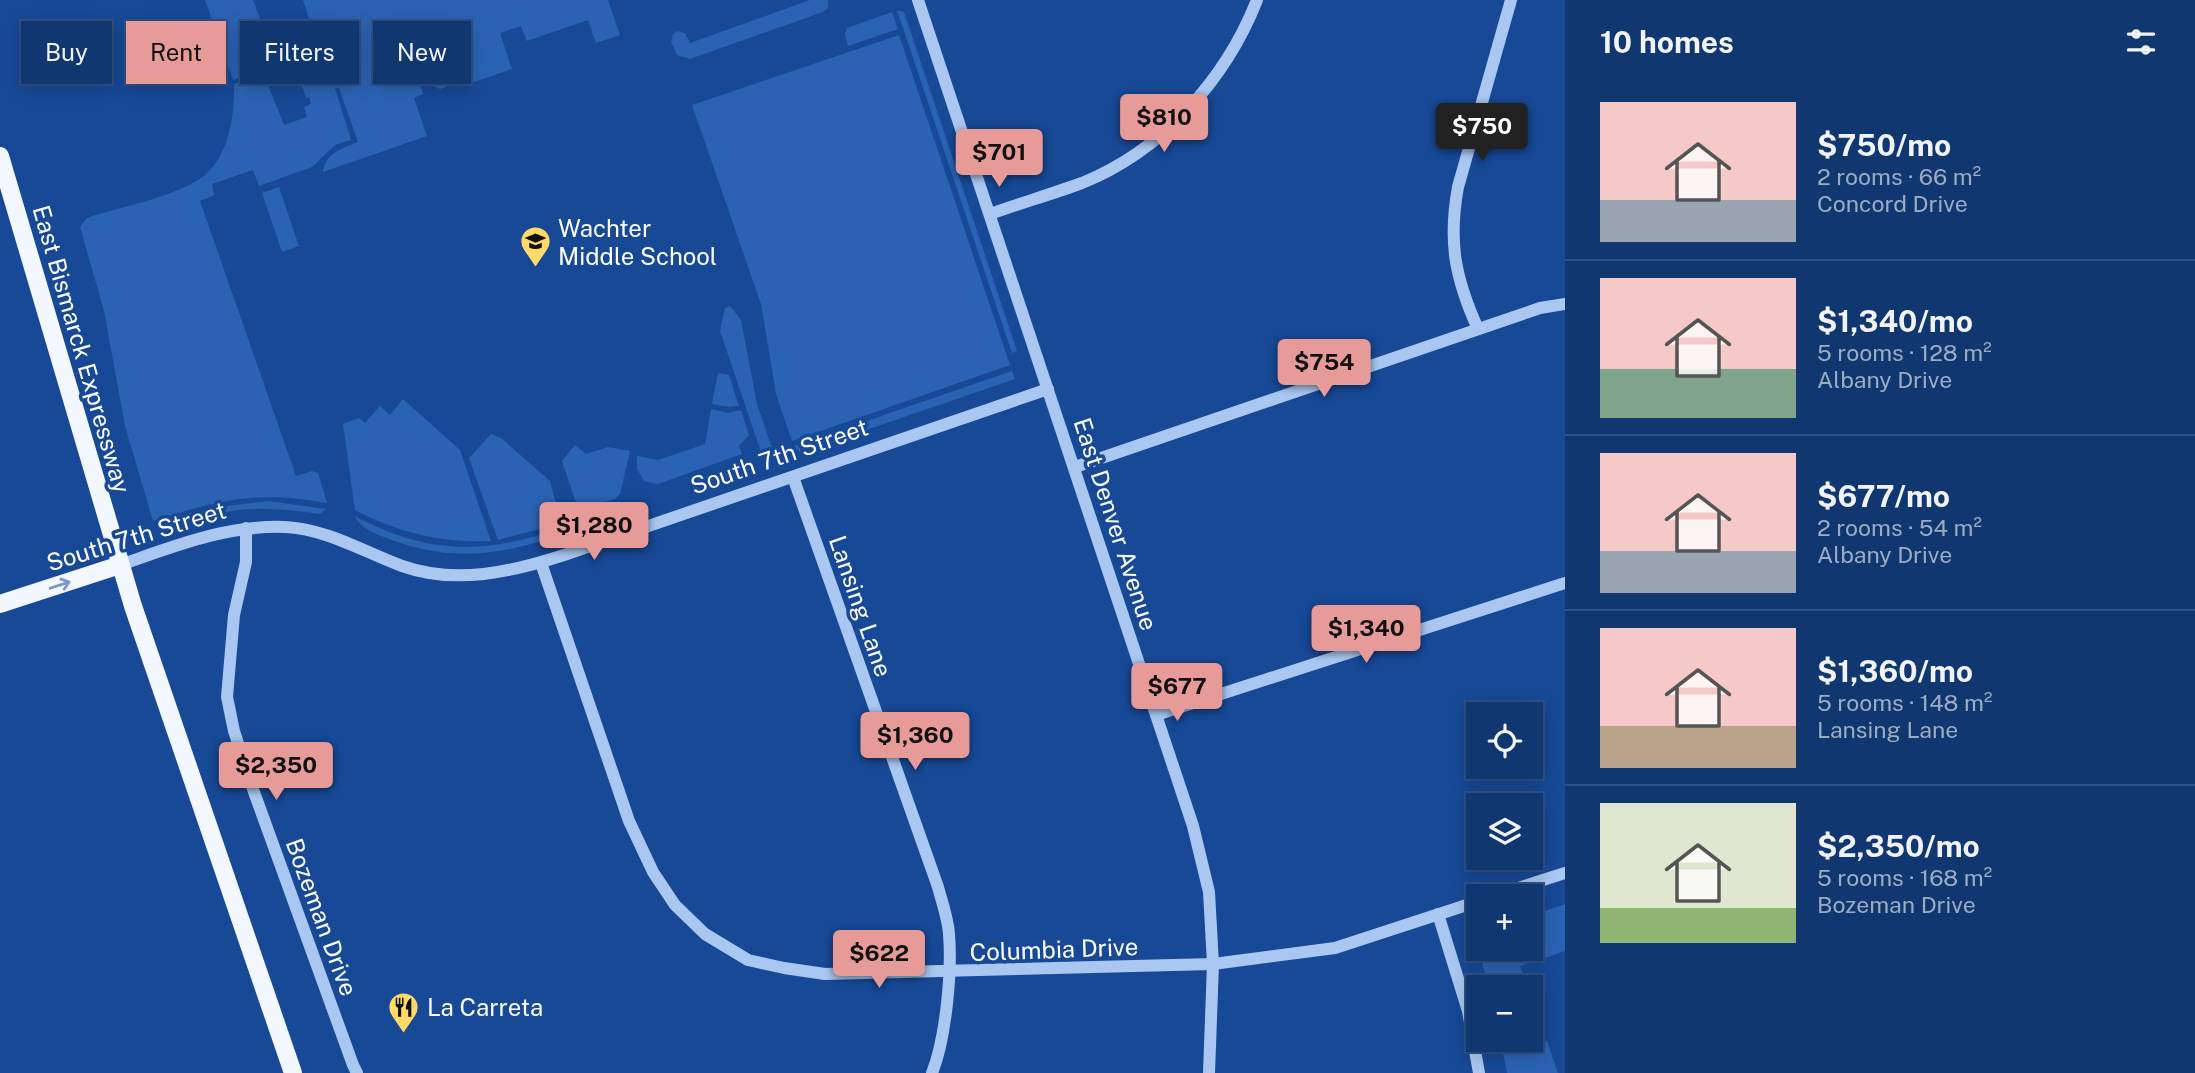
<!DOCTYPE html>
<html lang="en">
<head>
<meta charset="utf-8">
<style>
  :root { --surface:#113770; --page:#1a3f75; --text:#f1f3f6; --muted:#9cacc3; --line:#305183; --accent:#e69b98 }
  body { margin:0; font-family:"Public Sans",sans-serif; background:var(--page); color:var(--text); height:100vh; display:flex; flex-direction:column; font-size:26px; white-space:nowrap }
  * { box-sizing:border-box; margin:0 }
  p { font-size:23px; color:var(--muted) }
  .icon { flex:none; width:38px; height:38px; fill:none; stroke:currentColor; stroke-width:2; stroke-linecap:round; stroke-linejoin:round }
  .map { position:relative; flex:1; overflow:hidden }
  .side { display:flex; flex-direction:column; background:var(--surface); width:630px }
  .side>* { flex:none }
  .guide { position:absolute; left:21px; top:21px; width:665px; height:63px; display:flex; gap:14px }
  .tools { position:absolute; left:1466px; top:702px; display:grid; gap:14px }
  .tools a { display:grid; place-items:center; width:77px; height:77px; border-radius:0px; background:var(--surface); box-shadow:0 4px 18px #0003,0 0 0 2px var(--line); font-size:35px }
  .price { position:absolute; translate:-50% -60px; padding:0 16px; border-radius:7px; background:var(--accent); color:#111; font-size:23px; line-height:46px; filter:drop-shadow(0 2px 4px #0008) }
  .price::after { content:''; position:absolute; left:50%; top:42px; width:21px; height:16px; margin-left:-10px; background:inherit; clip-path:polygon(0 0,100% 0,50% 100%) }
  .price.selected { background:#222; color:#fff }
  ul { padding:0; list-style:none }
  li { display:flex; align-items:center; gap:21px; height:175px; padding:0 35px }
  li+li { border-top:2px solid var(--line) }
  li span { display:grid; place-items:center; flex:none; width:196px; height:140px; border-radius:0px; color:#555 }
  li>.icon { margin-inline-start:auto }
  span .icon { width:84px; height:84px; fill:#fffc; stroke-width:1 }
  li b { font-size:30px }
  h2 { display:flex; justify-content:space-between; align-items:center; height:84px; padding:0 35px; font-size:30px }
  .pill { padding:0 24px; border-radius:0px; background:var(--surface); box-shadow:0 4px 18px #0003,0 0 0 2px var(--line); font-size:24px; line-height:63px }
  .pill.selected { background:var(--accent); color:#111 }
  main { display:flex; flex:1; min-height:0 }
  .map>svg:first-child { display:block }
</style>
</head>
<body>
<main>
<div class="map">
<svg width="1565" height="1073" viewBox="0 0 1565 1073">
  <rect width="100%" height="100%" fill="#174996"/>
  <!-- green -->
  <g fill="#2b63b4" fill-rule="evenodd">
    <path d="M205,0H253L264,29L310,22L303,0H608L620,35L596,43L588,20L527,41L521,26L500,33L512,69L474,82L471,75L466,72L457,48L449,51C456,71 465,80 440,89L434,86L425,59L412,62L423,94L414,98L427,136L323,172C325,153 343,148 358,142L339,88H335L351,140L335,145L312,167L259,186L253,170L212,184L214,195L200,201L296,476L312,471L318,473L327,503C258,490 218,500 153,521L125,426L104,311L80,227L86,219L92,216C123,207 181,195 205,175C229,155 235,114 234,84L280,68L276,65L233,80ZM293,74L316,81L302,86L306,98L309,97L311,104L304,107L307,117L284,125L268,85Z"/>
    <path d="M810,0H828V8L823,12L690,59L677,55L671,42L673,34L677,31L685,33L690,43Z"/>
    <path d="M897,10L904,12L1017,351L1012,353Z"/>
    <path d="M892,12L898,29L848,46L845,34L847,28Z"/>
    <path d="M899,35L1010,365L792,441L776,394L761,304L692,105Z"/>
    <path d="M279,187L299,246L282,252L262,193Z"/>
    <path d="M730,306L741,320L757,404L772,448L761,452L720,331L725,308Z"/>
    <path d="M1012,371L1015,379L811,449L801,453L794,446Z"/>
    <path d="M718,373L729,375L739,406L728,407L712,404Z"/>
    <path d="M403,399L460,450L491,541C441,543 399,533 355,510L343,424L359,418L365,423L380,406L390,415Z"/>
    <path d="M711,409L728,413L741,410L749,435L739,446L742,454L658,484L644,481L637,469V456L658,460L705,444Z"/>
    <path d="M491,434L501,438L550,481L559,515L551,526L498,540L469,458Z"/>
    <path d="M575,445L586,454L608,447L630,451L620,494L615,499L578,509L562,461Z"/>
    <path d="M268,501L326,509L320,514C293,510 265,507 238,510C211,514 185,524 158,531L156,526L211,508Z"/>
    <path d="M354,516C424,552 477,556 552,531L553,537C495,557 448,561 389,539C376,534 362,529 354,516Z"/>
    <path d="M1565,904V951L1520,966L1527,987H1489L1474,935L1479,934V948H1531V916Z"/>
    <path d="M1547,1041L1558,1073H1507L1502,1048Z"/>
  </g>
  <g fill="none" stroke-linecap="round" stroke-linejoin="round">
    <!-- minor -->
    <g stroke="#a9c7f1" stroke-width="12">
      <path d="M918,0L1193,826L1209,892L1213,964L1209,1073"/>
      <path d="M990,214C1021,203 1052,194 1082,183C1162,151 1226,79 1257,0"/>
      <path d="M1478,329C1455,278 1448,242 1458,187L1511,0"/>
      <path d="M1075,467L1540,308L1565,304"/>
      <path d="M793,477L938,887C942,902 948,919 949,934C952,972 946,1038 932,1073"/>
      <path d="M246,528V562L234,615L227,697L234,731L254,792L353,1065L357,1073"/>
      <path d="M541,563L629,821L653,872L675,905L705,934L748,960L784,968L825,974L1213,964L1335,948L1479,901"/>
      <path d="M120,565C175,546 226,525 285,527C327,529 364,552 402,566C456,585 512,572 564,555L1048,389"/>
      <path d="M1156,715L1565,583"/>
      <path d="M1493,896L1565,873"/>
      <path d="M1438,914L1468,1011L1479,1073"/>
    </g>
    <!-- major -->
    <g stroke="#f3f7ff" stroke-width="18">
      <path d="M0,156L133,606L293,1073"/>
      <path d="M0,604L120,565"/>
    </g>
  </g>
  <!-- one-way arrows -->
  <defs><path id="oneway-shaft" d="M-6 0H5M1.5-3L5.5 0L1.5 3" fill="none" stroke-width="1.6" stroke-linecap="round" stroke-linejoin="round" transform="scale(1.75)"/></defs>
  <use stroke="#7a97c5" href="#oneway-shaft" transform="translate(60 585) rotate(-18)"/>
  <!-- icons -->
  <defs>
    <symbol id="school-pin" viewBox="-11 -11 22 30"><path d="M0 17L-7.5 6A9.5 9.5 0 1 1 7.5 6Z" fill="#ffda69" stroke="#174996"/><path d="M0-5L7-2L0 1L-7-2ZM-4 1L0 2.5L4 1V4Q0 6-4 4Z" fill="#111"/></symbol>
    <symbol id="restaurant-pin" viewBox="-11 -11 22 30"><path d="M0 17L-7.5 6A9.5 9.5 0 1 1 7.5 6Z" fill="#ffda69" stroke="#174996"/><path d="M-5-6h1v4h1v-4h1v4h1v-4h1v5L-1.5 .5V6h-2V.5L-5-1ZM5-6V6H3V1.5H1.5Q1.5-4 5-6Z" fill="#111"/></symbol>
  </defs>
  <g fill-rule="evenodd">
    <use href="#school-pin" x="518" y="224" width="35" height="47"/>
    <use href="#restaurant-pin" x="386" y="990" width="35" height="47"/>
  </g>
  <g text-anchor="middle" dominant-baseline="central" stroke-width="7" stroke-linejoin="round" paint-order="stroke">
    <!-- poi labels -->
    <g font-size="24" fill="#fff" stroke="#174996" text-anchor="start">
      <text x="558" y="228">Wachter<tspan x="558" dy="28">Middle School</tspan></text>
      <text x="427" y="1007">La Carreta</text>
    </g>
    <!-- street labels -->
    <g font-size="24" fill="#fff" stroke="#174996">
      <text transform="translate(82 349) rotate(74)">East Bismarck Expressway</text>
      <text transform="translate(779 456) rotate(-19)">South 7th Street</text>
      <text transform="translate(1116 524) rotate(72)">East Denver Avenue</text>
      <text transform="translate(136 536) rotate(-17)">South 7th Street</text>
      <text transform="translate(861 606) rotate(71)">Lansing Lane</text>
      <text transform="translate(322 917) rotate(70)">Bozeman Drive</text>
      <text transform="translate(1054 949) rotate(-2)">Columbia Drive</text>
    </g>
  </g>
</svg>
<div class="tools">
<a><svg class="icon" aria-label="locate" viewBox="0 0 24 24"><circle cx="12" cy="12" r="6"/><path d="M12 2v4M12 18v4M2 12h4M18 12h4"/></svg></a>
<a><svg class="icon" aria-label="layers" viewBox="0 0 24 24"><path d="M12 4l9 5-9 5-9-5zM3 14l9 5 9-5"/></svg></a>
<a>+</a>
<a>−</a>
</div>
<b class="price" style="left:1164px;top:154px">$810</b>
<b class="price selected" style="left:1482px;top:163px">$750</b>
<b class="price" style="left:999px;top:189px">$701</b>
<b class="price" style="left:1324px;top:399px">$754</b>
<b class="price" style="left:594px;top:562px">$1,280</b>
<b class="price" style="left:1366px;top:665px">$1,340</b>
<b class="price" style="left:1177px;top:723px">$677</b>
<b class="price" style="left:915px;top:772px">$1,360</b>
<b class="price" style="left:276px;top:802px">$2,350</b>
<b class="price" style="left:879px;top:990px">$622</b>
<div class="guide">
<a class="pill">Buy</a>
<a class="pill selected">Rent</a>
<a class="pill">Filters</a>
<a class="pill">New</a>
</div>
</div>
<section class="side">
<h2>10 homes<svg class="icon" aria-label="filters" viewBox="0 0 24 24"><path d="M4 7h16M4 17h16"/><circle cx="9" cy="7" r="2"/><circle cx="15" cy="17" r="2"/></svg></h2>
<ul>
<li><span style="background:linear-gradient(#f6c9c9 70%,#9aa5b1 0)"><svg class="icon" aria-label="home" viewBox="0 0 24 24"><path d="M3 11l9-7 9 7M6 9v11h12V9"/></svg></span><div><b>$750/mo</b><p>2 rooms · 66 m²</p><p>Concord Drive</p></div></li>
<li><span style="background:linear-gradient(#f6c9c9 65%,#7fa58c 0)"><svg class="icon" aria-label="home" viewBox="0 0 24 24"><path d="M3 11l9-7 9 7M6 9v11h12V9"/></svg></span><div><b>$1,340/mo</b><p>5 rooms · 128 m²</p><p>Albany Drive</p></div></li>
<li><span style="background:linear-gradient(#f6c9c9 70%,#9aa5b1 0)"><svg class="icon" aria-label="home" viewBox="0 0 24 24"><path d="M3 11l9-7 9 7M6 9v11h12V9"/></svg></span><div><b>$677/mo</b><p>2 rooms · 54 m²</p><p>Albany Drive</p></div></li>
<li><span style="background:linear-gradient(#f6c9c9 70%,#b9a48a 0)"><svg class="icon" aria-label="home" viewBox="0 0 24 24"><path d="M3 11l9-7 9 7M6 9v11h12V9"/></svg></span><div><b>$1,360/mo</b><p>5 rooms · 148 m²</p><p>Lansing Lane</p></div></li>
<li><span style="background:linear-gradient(#dfe7d0 75%,#8fb573 0)"><svg class="icon" aria-label="home" viewBox="0 0 24 24"><path d="M3 11l9-7 9 7M6 9v11h12V9"/></svg></span><div><b>$2,350/mo</b><p>5 rooms · 168 m²</p><p>Bozeman Drive</p></div></li>
</ul>
</section>
</main>
</body>
</html>
